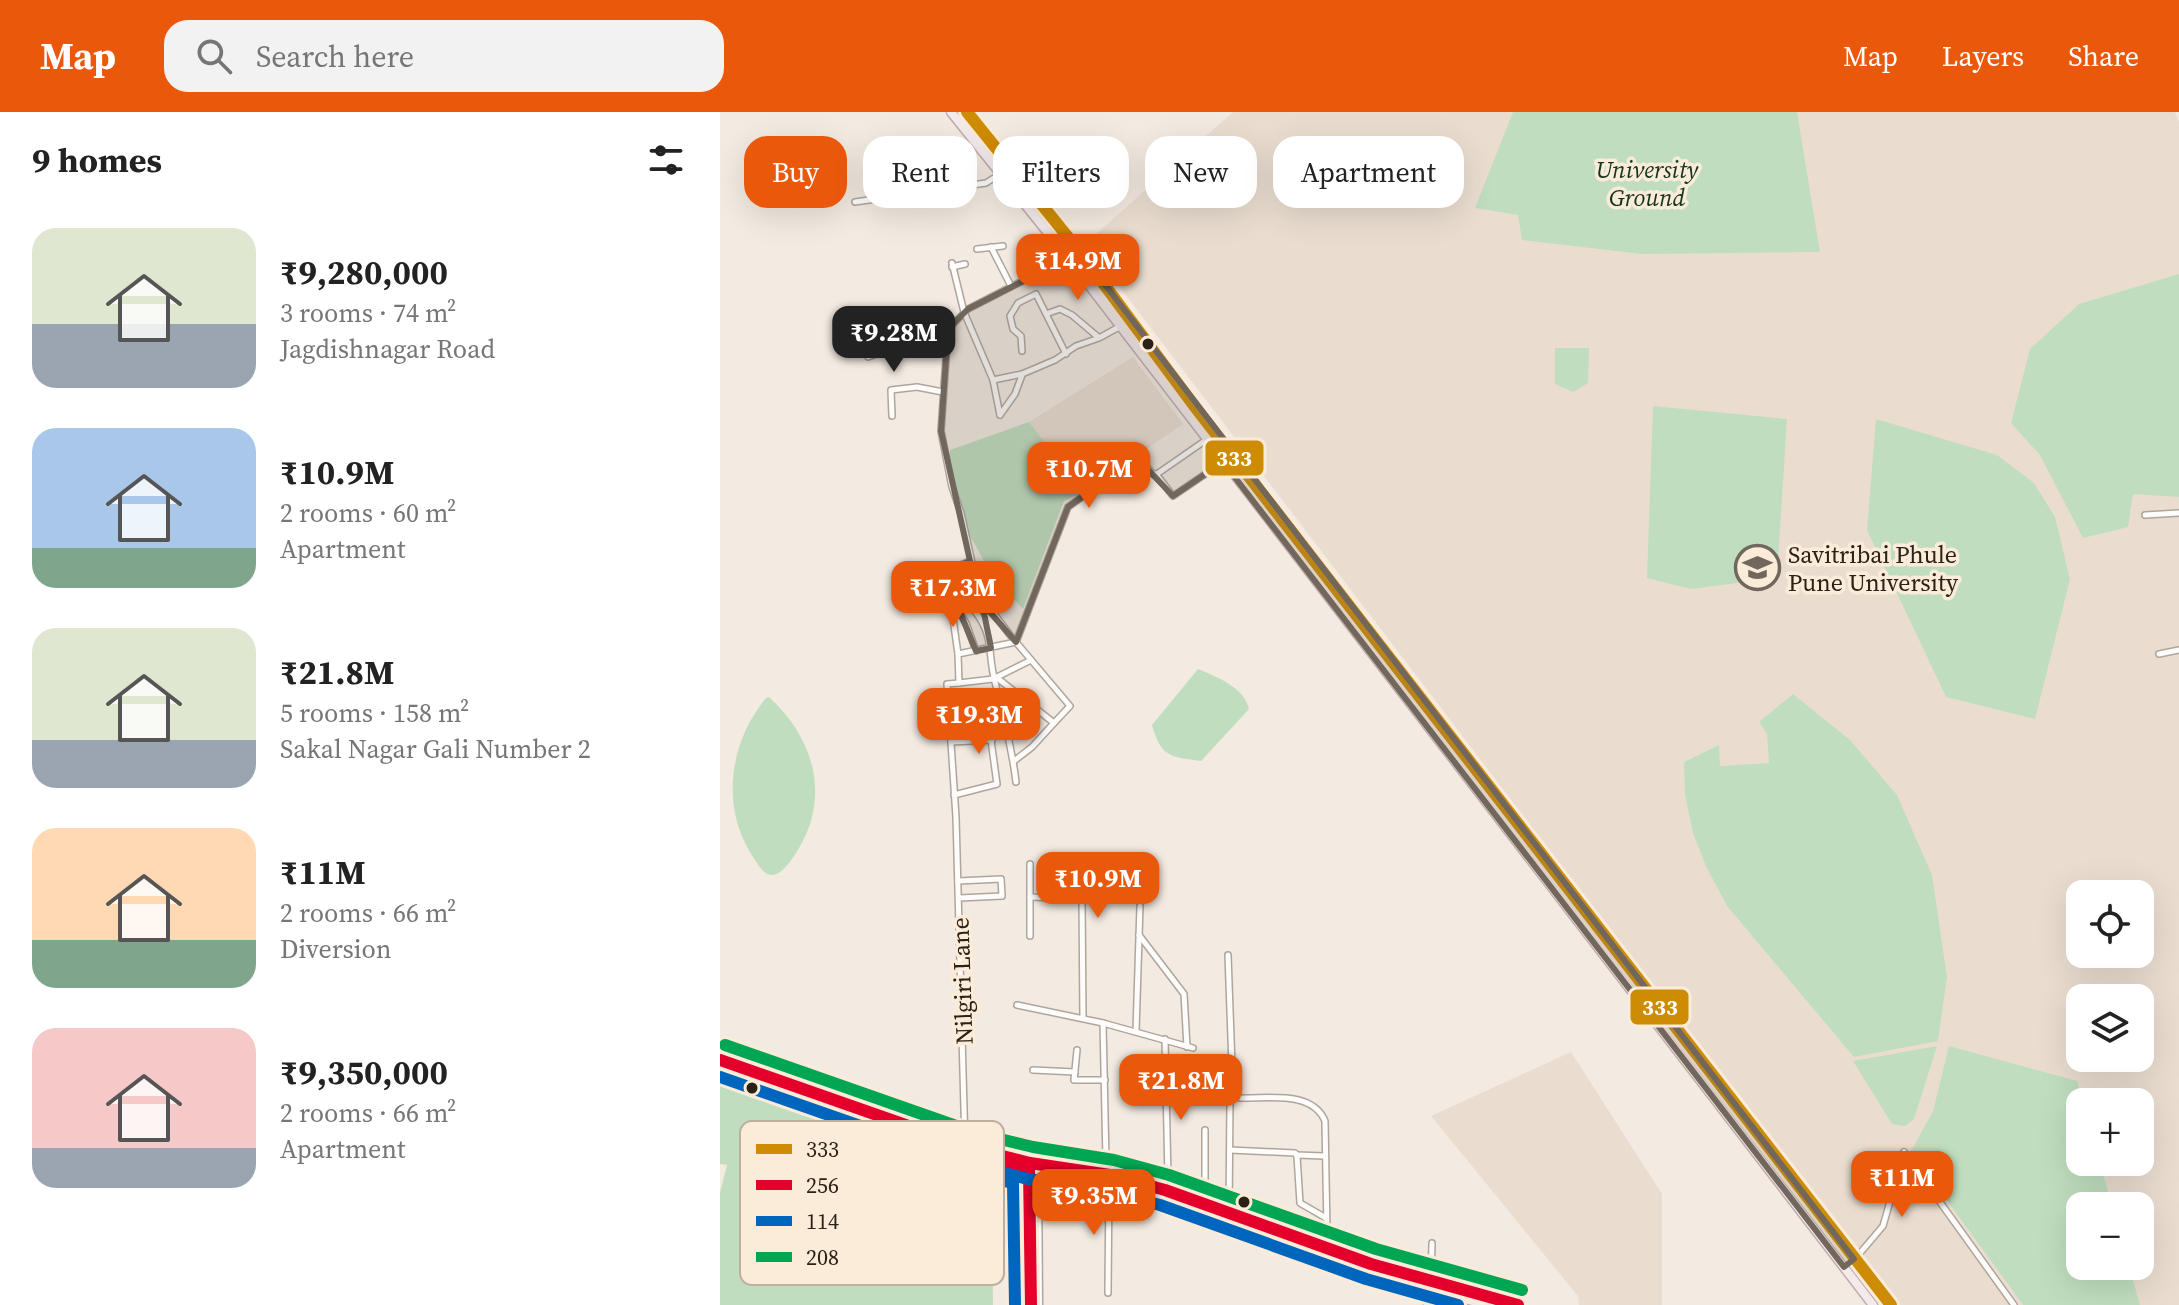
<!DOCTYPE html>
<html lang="en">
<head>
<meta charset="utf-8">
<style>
  :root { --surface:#fff; --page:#f2f2f2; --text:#222; --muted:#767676; --accent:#ea580c }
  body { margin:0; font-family:"Source Serif 4",serif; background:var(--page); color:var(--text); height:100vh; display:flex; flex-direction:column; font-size:30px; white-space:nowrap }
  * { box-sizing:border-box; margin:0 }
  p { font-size:26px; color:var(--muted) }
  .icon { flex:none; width:44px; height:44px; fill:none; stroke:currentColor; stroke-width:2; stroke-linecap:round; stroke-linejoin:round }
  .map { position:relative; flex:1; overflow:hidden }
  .details { display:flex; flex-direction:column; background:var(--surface); width:720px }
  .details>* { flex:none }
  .top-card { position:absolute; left:24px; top:24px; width:760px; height:72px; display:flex; gap:16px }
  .tools { position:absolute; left:1346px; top:768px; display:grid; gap:16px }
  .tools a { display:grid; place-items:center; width:88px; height:88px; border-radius:16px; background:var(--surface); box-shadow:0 8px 32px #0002; font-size:40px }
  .price { position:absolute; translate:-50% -68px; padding:0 18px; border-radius:16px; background:var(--accent); color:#fff; font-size:26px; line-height:52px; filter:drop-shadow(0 2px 4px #0008) }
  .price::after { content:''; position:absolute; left:50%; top:48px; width:24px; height:18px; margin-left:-12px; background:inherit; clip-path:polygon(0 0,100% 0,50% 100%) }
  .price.current { background:#222; color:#fff }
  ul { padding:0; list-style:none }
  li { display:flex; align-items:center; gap:24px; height:200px; padding:0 32px }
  li span { display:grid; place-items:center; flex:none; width:224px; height:160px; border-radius:24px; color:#555 }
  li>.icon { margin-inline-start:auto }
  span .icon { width:96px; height:96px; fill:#fffc; stroke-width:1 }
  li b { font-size:34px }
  h2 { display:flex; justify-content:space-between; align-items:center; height:96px; padding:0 32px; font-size:34px }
  .pill { padding:0 28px; border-radius:24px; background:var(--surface); box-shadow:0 8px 32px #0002; font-size:28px; line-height:72px }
  .pill.current { background:var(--accent); color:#fff }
  header { display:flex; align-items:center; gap:48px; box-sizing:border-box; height:112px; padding:0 40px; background:var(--accent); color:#fff }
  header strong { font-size:38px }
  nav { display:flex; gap:44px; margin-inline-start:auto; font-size:28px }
  .search { width:560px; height:72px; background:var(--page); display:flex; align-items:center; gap:20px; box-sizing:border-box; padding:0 28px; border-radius:24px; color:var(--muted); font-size:30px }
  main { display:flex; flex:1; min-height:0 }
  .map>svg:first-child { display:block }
</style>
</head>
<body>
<header>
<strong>Map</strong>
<div class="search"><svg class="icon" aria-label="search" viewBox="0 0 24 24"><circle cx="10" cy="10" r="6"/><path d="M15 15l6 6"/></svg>Search here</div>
<nav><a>Map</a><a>Layers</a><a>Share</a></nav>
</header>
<main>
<section class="details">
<h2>9 homes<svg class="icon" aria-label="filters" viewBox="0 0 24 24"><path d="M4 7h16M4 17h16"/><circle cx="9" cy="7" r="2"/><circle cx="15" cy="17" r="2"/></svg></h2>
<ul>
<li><span style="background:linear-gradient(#dfe7d0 60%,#9aa5b1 0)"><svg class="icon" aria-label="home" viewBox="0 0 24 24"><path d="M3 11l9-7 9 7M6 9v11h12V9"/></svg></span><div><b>₹9,280,000</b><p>3 rooms · 74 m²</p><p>Jagdishnagar Road</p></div></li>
<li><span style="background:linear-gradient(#a9c7e8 75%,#7fa58c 0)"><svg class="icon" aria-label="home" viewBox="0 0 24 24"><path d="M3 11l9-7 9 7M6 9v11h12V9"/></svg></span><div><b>₹10.9M</b><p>2 rooms · 60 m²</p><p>Apartment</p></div></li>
<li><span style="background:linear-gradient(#dfe7d0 70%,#9aa5b1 0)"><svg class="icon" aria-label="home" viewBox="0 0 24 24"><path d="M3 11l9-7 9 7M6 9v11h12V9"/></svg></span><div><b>₹21.8M</b><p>5 rooms · 158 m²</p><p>Sakal Nagar Gali Number 2</p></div></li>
<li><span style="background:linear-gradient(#ffd9b3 70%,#7fa58c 0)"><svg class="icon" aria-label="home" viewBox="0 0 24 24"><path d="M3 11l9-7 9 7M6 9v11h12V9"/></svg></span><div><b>₹11M</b><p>2 rooms · 66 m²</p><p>Diversion</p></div></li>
<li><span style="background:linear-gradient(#f6c9c9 75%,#9aa5b1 0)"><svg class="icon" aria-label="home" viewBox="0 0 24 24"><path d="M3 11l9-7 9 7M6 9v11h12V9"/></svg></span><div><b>₹9,350,000</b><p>2 rooms · 66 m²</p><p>Apartment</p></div></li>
</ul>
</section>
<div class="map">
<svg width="1459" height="1193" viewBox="0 0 1459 1193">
  <rect width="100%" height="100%" fill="#f3eae1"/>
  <!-- education -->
  <g fill="#eaddd0" fill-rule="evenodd">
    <path d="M513,0H1455L1459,10V1193H1177L366,131ZM1360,782H1420V842H1360ZM1360,886H1420V946H1360ZM1360,990H1420V1050H1360ZM1360,1094H1420V1154H1360Z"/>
    <path d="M413,245L463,312L363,380L309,310Z"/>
    <path d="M851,940L942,1082V1193H859L858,1184L711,1004Z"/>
  </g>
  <!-- green -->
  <g fill="#c0debf">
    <path d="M793,0H1077L1100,140L922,142L802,128L798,103L755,96Z"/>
    <path d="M1459,162V385L1413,382L1408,415L1363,426L1320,343L1291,311L1310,237L1359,192Z"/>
    <path d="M835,236H869L868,271L853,280L835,272Z"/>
    <path d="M933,294L1067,307L1057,466L971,477L927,466Z"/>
    <path d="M1156,307L1277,343L1314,371L1335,405L1350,467L1315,607L1226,585L1147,418Z"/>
    <path d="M309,310L363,380L344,389L303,497L272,463L249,422L228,356L230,338Z"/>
    <path d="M478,557C497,565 524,575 529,597L481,649C450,645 441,645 432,613Z"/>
    <path d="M1073,582L1130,628L1177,683L1212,763L1227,865L1218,929L1134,945L1007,794L986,754L973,721L965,682L964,650L999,633L1000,654L1049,651L1047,622L1039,610Z"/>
    <path d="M49,585C96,628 112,689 74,744C70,750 61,763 52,763C44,763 39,754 35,748C0,698 8,632 46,586Z"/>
    <path d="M1217,934L1194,1007L1185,1014L1172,1012L1133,949Z"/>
    <path d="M1229,934L1357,969L1363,990H1360V1050H1380L1392,1094H1360V1154H1409L1420,1193H1303L1191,1039L1213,999Z"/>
    <path d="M0,970L272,1066L273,1193H0V1081L7,1053L0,1052Z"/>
  </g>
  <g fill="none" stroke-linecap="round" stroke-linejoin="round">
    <defs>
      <g id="minor">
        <path d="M135,90L266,71L280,62"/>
        <path d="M271,135L291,174"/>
        <path d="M257,137L283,134"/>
        <path d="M232,151L244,200L273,268L302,262L335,248L356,234L379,226L399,215"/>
        <path d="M232,155L245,152"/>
        <path d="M326,202L340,197L352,203L378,225"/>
        <path d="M302,239L301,224L293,217L290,204L298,191L316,182L346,242"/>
        <path d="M148,245L228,217"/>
        <path d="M273,268L280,303"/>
        <path d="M280,303L295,282L302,263"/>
        <path d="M172,304L171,278L197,275L223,280"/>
        <path d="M436,362L453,384L503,350"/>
        <path d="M1425,403L1459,401"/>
        <path d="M262,485L254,498C275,525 267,540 275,570C283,603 292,635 296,670"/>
        <path d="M234,492L246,511L256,539"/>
        <path d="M238,542L228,471L229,458L250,449"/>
        <path d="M1439,542L1459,538"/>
        <path d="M311,548L273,567L239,571L238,542L296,530L348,395L414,348H420L433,362H437L486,328"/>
        <path d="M276,565L334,611L350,594L290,523L259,482L241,401L232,375L221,319L228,217L248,197L359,140"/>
        <path d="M239,571L227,572L236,705L245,1033"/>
        <path d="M231,630L272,628"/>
        <path d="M294,649L312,635L334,611"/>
        <path d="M234,683L277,672L266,592"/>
        <path d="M238,769L281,767L282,784L239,786"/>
        <path d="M310,785L362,787L363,906"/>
        <path d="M419,823L464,882L467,935"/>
        <path d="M310,824V752"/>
        <path d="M508,843L513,981L520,986C548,987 592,978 605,1009L607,1120L604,1136"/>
        <path d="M297,893L383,911L473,936"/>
        <path d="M383,911L386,1049L383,1062"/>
        <path d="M416,919L420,794"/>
        <path d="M357,938L354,968H385"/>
        <path d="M313,958L355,960"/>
        <path d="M510,1038L575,1041L577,1044L580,1091L606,1106"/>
        <path d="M1184,1040L1294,1193"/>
        <path d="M577,1043L604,1044"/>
        <path d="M444,1080L448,1067L445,927"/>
        <path d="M485,1092V1018"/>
        <path d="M509,1100L510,989L513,981"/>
        <path d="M1135,1147L1163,1114L1184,1040"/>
        <path d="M711,1170L712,1131"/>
        <path d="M388,1181L389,1069"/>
      </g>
      <g id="tertiary">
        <path d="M309,1053L311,1193"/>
        <path d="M318,1053L319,1193"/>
        <path d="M707,1193L710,1171"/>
      </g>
      <g id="primary">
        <path d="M231,0L348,146L1153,1193"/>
        <path d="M247,0L360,140L475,295L1171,1193"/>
        <path d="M0,948L254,1037L310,1051L390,1063L445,1078L651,1152L798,1193"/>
        <path d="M0,957L272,1049L389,1069L450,1087L614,1147L708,1178L769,1193"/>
      </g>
    </defs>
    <!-- minor casing -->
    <use href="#minor" stroke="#aea69d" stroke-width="8"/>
    <!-- tertiary casing -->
    <use href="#tertiary" stroke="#aea69d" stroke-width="9"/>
    <!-- primary casing -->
    <use href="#primary" stroke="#c0acab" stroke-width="11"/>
    <!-- minor -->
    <use href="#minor" stroke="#fdfcfa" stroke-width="5"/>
    <!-- tertiary -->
    <use href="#tertiary" stroke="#fdfcfa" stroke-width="6"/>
    <!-- primary -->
    <use href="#primary" stroke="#f4eaeb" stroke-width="8"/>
    <defs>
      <path id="bus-1" d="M247,0L360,140L475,295L1171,1193"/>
      <g id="bus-2">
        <path d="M0,948L254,1037L310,1051L390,1063L445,1078L651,1152L798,1193"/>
        <path d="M288,1053L309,1058L311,1193"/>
      </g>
      <g id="bus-3">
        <path d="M0,965L249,1052L308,1067L387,1079L440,1093L646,1167L738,1193"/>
        <path d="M284,1069L293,1071L295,1193"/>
      </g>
      <path id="bus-4" d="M5,933L259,1022L313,1035L394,1048L449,1063L656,1137L802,1178"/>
    </defs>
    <!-- bus-1 casing -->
    <use href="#bus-1" stroke="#fbebd9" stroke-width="18"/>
    <!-- bus-2 casing -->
    <use href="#bus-2" stroke="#fbebd9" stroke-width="18"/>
    <!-- bus-3 casing -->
    <use href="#bus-3" stroke="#fbebd9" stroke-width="18"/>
    <!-- bus-4 casing -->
    <use href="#bus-4" stroke="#fbebd9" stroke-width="18"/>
    <!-- bus-1 -->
    <use href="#bus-1" stroke="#ce8b04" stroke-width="12"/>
    <!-- bus-2 -->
    <use href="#bus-2" stroke="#e4002b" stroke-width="12"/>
    <!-- bus-3 -->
    <use href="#bus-3" stroke="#0065bd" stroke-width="12"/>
    <!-- bus-4 -->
    <use href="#bus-4" stroke="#00a651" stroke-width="12"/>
  </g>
  <!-- marked area -->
  <path fill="#71675d" fill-opacity="0.2" stroke="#71675d" stroke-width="6" stroke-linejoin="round" d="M360,140L1134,1147L1124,1155L503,350L453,384L417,346L348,395L296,530L262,491L271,536L256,539L228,471L229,458L250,449L221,319L228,217L248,197Z"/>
  <!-- icons -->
  <defs>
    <symbol id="university-ring" viewBox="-11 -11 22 22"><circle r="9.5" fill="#fbebd9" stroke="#71675d" stroke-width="1.5"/><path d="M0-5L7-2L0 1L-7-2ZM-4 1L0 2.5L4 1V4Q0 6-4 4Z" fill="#71675d"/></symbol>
  </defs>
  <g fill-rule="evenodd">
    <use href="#university-ring" x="1012" y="430" width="51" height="51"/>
  </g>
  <!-- markers -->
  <g fill="#2b2116" stroke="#fbebd9" stroke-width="3">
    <circle cx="428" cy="232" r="7"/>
    <circle cx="32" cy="976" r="7"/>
    <circle cx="524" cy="1090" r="7"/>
  </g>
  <g text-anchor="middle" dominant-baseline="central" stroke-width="7" stroke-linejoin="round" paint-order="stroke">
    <!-- park labels -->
    <g font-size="24" font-style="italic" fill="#12341c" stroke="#fbebd9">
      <text x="927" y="57">University<tspan x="927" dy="28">Ground</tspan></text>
    </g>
    <!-- poi labels -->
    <g font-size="24" fill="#2b2116" stroke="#fbebd9" text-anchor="start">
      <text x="1068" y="442">Savitribai Phule<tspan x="1068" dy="28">Pune University</tspan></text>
    </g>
    <!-- street labels -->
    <g font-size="24" fill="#2b2116" stroke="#fbebd9">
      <text transform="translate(242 869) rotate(-92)">Nilgiri Lane</text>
    </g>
  </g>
  <!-- legend -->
  <rect x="20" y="1009" width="264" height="164" rx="12" fill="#fbebd9" stroke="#bdae9e" stroke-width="2"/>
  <rect x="36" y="1032" width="36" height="10" fill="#ce8b04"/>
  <rect x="36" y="1068" width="36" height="10" fill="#e4002b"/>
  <rect x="36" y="1104" width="36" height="10" fill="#0065bd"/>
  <rect x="36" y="1140" width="36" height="10" fill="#00a651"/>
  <g font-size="22" fill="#2b2116">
    <text x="86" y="1045">333</text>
    <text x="86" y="1081">256</text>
    <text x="86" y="1117">114</text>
    <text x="86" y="1153">208</text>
  </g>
  <g stroke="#fbebd9" stroke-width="3">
    <rect x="484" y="327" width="61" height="38" rx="8" fill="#ce8b04"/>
    <rect x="909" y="876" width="61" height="38" rx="8" fill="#ce8b04"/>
  </g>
  <g font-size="22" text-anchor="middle" font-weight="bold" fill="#fff">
    <text x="514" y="354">333</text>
    <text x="940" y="903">333</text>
  </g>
</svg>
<div class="tools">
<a><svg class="icon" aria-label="locate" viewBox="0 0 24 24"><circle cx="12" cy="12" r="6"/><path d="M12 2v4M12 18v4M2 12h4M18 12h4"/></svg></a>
<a><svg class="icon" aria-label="layers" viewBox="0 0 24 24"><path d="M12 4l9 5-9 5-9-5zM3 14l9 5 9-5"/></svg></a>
<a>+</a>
<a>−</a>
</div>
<b class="price" style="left:358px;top:190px">₹14.9M</b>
<b class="price current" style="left:174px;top:262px">₹9.28M</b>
<b class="price" style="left:369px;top:398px">₹10.7M</b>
<b class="price" style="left:233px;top:517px">₹17.3M</b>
<b class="price" style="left:259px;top:644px">₹19.3M</b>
<b class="price" style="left:378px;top:808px">₹10.9M</b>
<b class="price" style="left:461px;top:1010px">₹21.8M</b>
<b class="price" style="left:1182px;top:1107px">₹11M</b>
<b class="price" style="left:374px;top:1125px">₹9.35M</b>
<div class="top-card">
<a class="pill current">Buy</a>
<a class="pill">Rent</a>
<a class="pill">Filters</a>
<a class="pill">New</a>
<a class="pill">Apartment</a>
</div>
</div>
</main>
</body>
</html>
